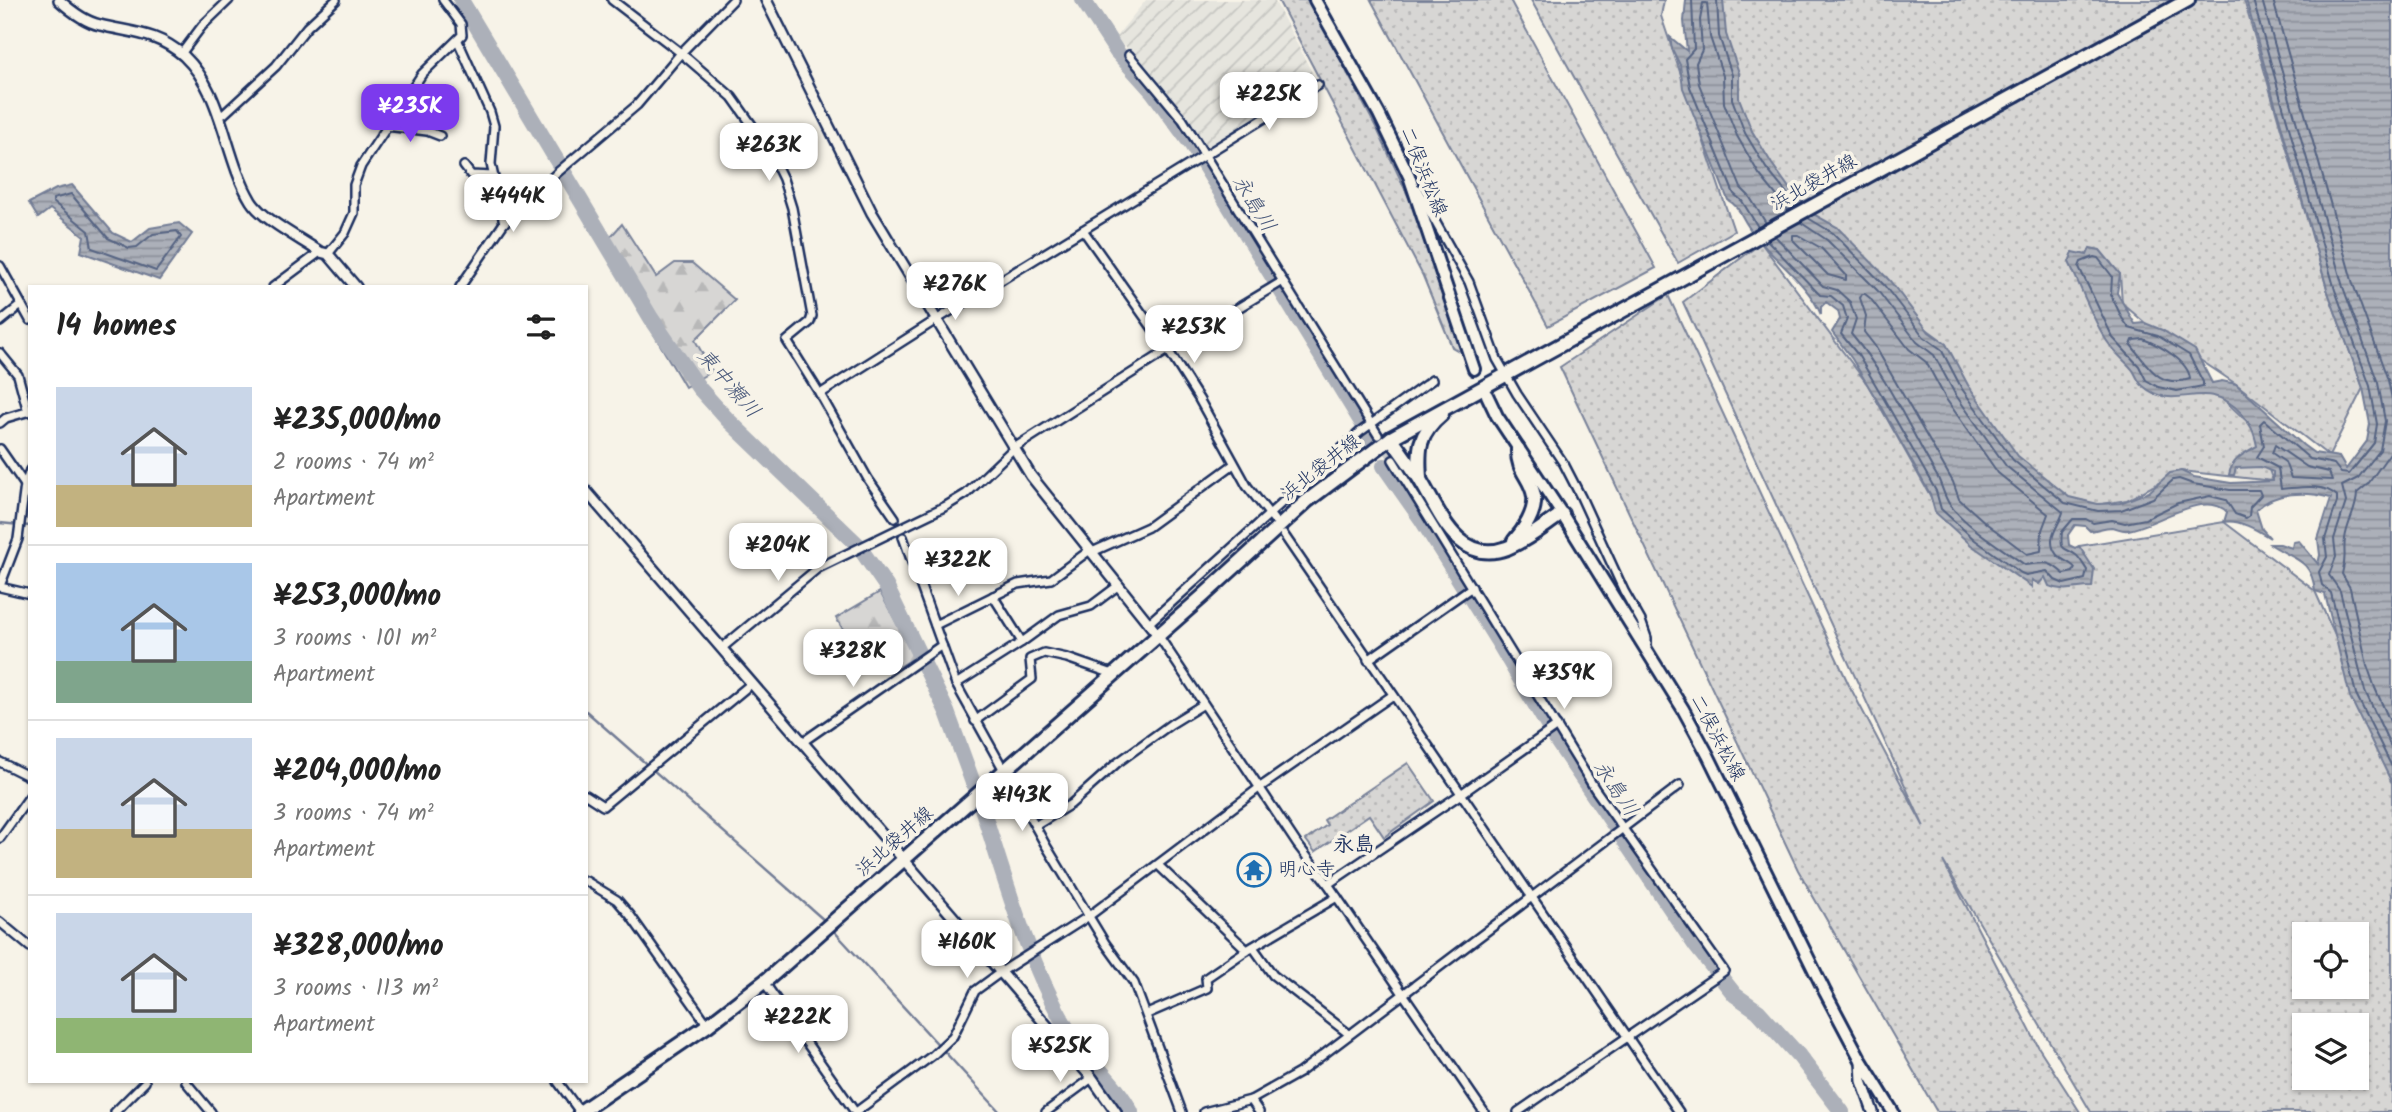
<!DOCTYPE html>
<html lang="en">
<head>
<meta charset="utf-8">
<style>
  :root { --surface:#fff; --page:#f2f2f2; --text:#222; --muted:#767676; --line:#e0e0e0; --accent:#7c3aed }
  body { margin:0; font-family:Kalam,"Klee One",sans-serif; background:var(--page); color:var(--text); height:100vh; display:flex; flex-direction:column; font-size:26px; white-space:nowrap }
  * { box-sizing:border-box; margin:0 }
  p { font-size:23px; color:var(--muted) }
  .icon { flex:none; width:38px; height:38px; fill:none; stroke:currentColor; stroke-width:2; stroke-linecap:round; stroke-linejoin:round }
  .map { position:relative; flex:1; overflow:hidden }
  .details { position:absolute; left:28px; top:285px; width:560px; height:798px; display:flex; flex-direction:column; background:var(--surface); border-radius:0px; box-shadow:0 2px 5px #0004 }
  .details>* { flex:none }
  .controls { position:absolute; left:2292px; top:922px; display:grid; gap:14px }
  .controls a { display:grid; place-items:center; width:77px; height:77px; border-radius:0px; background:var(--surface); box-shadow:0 2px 5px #0004; font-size:35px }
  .price { position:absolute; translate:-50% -60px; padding:0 16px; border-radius:14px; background:#fff; color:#222; font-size:23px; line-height:46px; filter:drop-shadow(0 2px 4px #0008) }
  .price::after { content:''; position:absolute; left:50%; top:42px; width:21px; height:16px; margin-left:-10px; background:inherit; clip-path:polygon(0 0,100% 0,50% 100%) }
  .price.active { background:var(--accent); color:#fff }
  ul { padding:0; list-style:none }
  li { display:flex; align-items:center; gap:21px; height:175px; padding:0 28px }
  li+li { border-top:2px solid var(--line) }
  li span { display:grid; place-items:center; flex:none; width:196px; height:140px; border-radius:0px; color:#555 }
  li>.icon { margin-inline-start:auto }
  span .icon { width:84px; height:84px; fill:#fffc; stroke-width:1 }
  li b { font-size:30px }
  h2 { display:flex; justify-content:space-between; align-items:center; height:84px; padding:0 28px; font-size:30px }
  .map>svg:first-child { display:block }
</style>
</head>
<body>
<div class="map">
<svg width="2392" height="1112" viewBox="0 0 2392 1112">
  <defs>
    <pattern id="industrial-furrows" width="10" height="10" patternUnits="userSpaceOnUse" patternTransform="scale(1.75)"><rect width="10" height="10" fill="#e6e5de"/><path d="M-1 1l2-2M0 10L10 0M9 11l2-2" fill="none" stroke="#c5c5c1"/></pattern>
    <pattern id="grass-dots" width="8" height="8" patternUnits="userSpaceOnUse" patternTransform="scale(1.75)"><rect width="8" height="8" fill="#d7d6d4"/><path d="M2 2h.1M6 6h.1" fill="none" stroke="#b8b8b8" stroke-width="1.8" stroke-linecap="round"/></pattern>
    <pattern id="forest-firs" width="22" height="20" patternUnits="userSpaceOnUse" patternTransform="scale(1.75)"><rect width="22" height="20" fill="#d7d6d4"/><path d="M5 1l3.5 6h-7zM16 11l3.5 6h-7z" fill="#b8b8b8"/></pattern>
    <pattern id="water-rules" width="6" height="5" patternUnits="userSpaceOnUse" patternTransform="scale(1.75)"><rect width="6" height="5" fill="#acb0b9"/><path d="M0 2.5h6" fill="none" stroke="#8b909a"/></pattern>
  </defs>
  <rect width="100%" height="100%" fill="#f7f3e8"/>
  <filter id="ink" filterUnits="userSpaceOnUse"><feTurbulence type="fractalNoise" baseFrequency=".0143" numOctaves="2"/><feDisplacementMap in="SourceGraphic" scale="14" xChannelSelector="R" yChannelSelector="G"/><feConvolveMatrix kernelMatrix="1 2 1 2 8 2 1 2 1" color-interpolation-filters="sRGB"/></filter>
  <g filter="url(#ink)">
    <!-- industrial -->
    <path fill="url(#industrial-furrows)" d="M1146,0H1274L1317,82L1205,148L1184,113L1126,47L1114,39Z"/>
    <!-- grass -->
    <g fill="url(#grass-dots)" stroke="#798299" stroke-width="2" fill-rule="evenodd">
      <path d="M1278,0H1309L1378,131L1411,202L1464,354L1452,347L1423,276Z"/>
      <path d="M1371,0H1510L1656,268L1548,326Z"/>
      <path d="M1531,0H1664L1661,16L1734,231L1678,263Z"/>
      <path d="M1717,0H2244L2328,292L2363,388L2329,456L2236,384L2145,323L2122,303L2120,274L2087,255L2155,394L2219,395L2254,428L2273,481L2181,471L2127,500L2071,509L1978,434L1940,339L1810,244L1736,128Z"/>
      <path d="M1761,243L1868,385L1945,522L2092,585L2079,546L2224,522L2315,591L2392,763V1112H2091L1943,861L2039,1048L2080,1112H1937L1798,870L1560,367L1668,295L1849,685L1924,827L1683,302ZM2305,934H2357V987H2305ZM2305,1026H2357V1078H2305Z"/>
      <path d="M1408,763L1434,801L1384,837L1369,815L1315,852L1306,840L1327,825L1324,820Z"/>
    </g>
    <!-- forest -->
    <g fill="url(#forest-firs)" stroke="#798299" stroke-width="2">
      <path d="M622,224L656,277L675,263H692L735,300L695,340L712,371L685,387L602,246Z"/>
      <path d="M880,592L915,657L890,673L862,632L851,642L836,618Z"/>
    </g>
    <!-- water -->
    <g fill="url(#water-rules)" stroke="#727c95" stroke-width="2">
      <path d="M1686,0H1723L1726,34L1739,73V98L1752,131L1772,164L1792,192L1815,215L1837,227L1890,281L1929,332L1946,344L1968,385L2018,456L2069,497L2098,504L2120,503L2149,492L2170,473L2181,471L2194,477L2231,483L2273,481V472L2261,467L2236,468L2234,475H2229C2231,460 2244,453 2257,446C2254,431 2251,425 2241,413C2205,374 2176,415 2143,386C2137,381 2136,373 2131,368C2124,360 2115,353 2109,344C2095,326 2080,285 2069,262L2073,252L2087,255L2090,248L2100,250L2120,274L2117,293L2135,324L2145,323L2162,330L2195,350L2212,383L2222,381L2236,384L2303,445L2314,453L2339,457L2346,469L2367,441L2370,424L2363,388L2328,292L2246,0H2392V783L2350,697L2325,594L2315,591C2311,557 2293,560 2270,544H2280L2292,548L2293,542L2299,541L2318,564L2320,555L2318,539L2331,498C2306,491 2275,491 2256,510L2262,529L2270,538C2257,530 2239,519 2224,522L2227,512C2205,489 2155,526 2128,530C2122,531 2118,528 2112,527C2105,527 2097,530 2090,531L2085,526L2075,525L2068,535L2069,545L2075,548L2079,546L2094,569L2092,587C2074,587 2067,593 2049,586L2045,577L2039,584L2032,580V587L1971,545L1935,512L1930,494L1878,402L1852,359L1832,332L1840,319L1838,311L1826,302L1821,307V315C1808,281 1768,257 1748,226C1741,216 1739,206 1728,200L1683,88L1680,65L1672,49L1670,37L1687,51L1684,21Z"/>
      <path d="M72,185L113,233L132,242L150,228L179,223L192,234L159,280L81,252L84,236L50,209L38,218L29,203L56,189Z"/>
    </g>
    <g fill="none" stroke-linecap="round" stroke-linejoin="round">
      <!-- shore -->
      <g stroke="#556382" stroke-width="2">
        <path d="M1692,0L1694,49L1685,59L1690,87L1734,194L1742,201L1758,227"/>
        <path d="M1717,0L1719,36L1732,75V99L1745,133L1766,168L1797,206"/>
        <path d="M2253,0L2335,290L2370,386L2377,424L2374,443L2349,474L2341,473L2334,464L2310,459L2264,420L2260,424L2264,446L2257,457L2278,468L2281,489C2298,488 2323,482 2337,496V502L2325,539L2327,557L2319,572L2322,585L2331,593L2356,694L2392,767"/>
        <path d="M2262,0L2343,287L2378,383L2385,421L2380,450L2358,478L2342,486L2346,502L2334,539L2336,557L2329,575L2340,591L2365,691L2392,749"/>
        <path d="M2273,0L2353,284L2388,380L2392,399"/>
        <path d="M71,194L108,238L129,248L137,247L153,234L177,231L181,237L156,271L92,248L89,231L53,202V199Z"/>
        <path d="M1766,223L1749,196L1741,188L1699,84L1696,63L1702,50L1700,20L1703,3H1707L1710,37L1723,76L1724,103L1737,136L1759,174L1789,211"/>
        <path d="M1798,235L1821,248L1846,275V280L1828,275L1793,240V235Z"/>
        <path d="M1775,236L1823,286L1837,290L1850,302L1856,319L1851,334C1887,376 1909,428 1937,476C1942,485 1944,497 1950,505C1968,528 2002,548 2025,565C2046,563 2047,559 2064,574L2073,572L2075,568C2070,561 2062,561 2057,555C2044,539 2060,525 2063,512L2006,466L1955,394L1934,355L1917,342L1878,291L1827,240L1800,222"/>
        <path d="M1767,240L1820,295L1831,296L1843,306L1847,319L1841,334L1858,355L1884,399L1936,491L1941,509L1975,540L2021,573L2026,575L2047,571L2055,580L2064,584L2085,579L2087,570C2084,566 2080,558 2076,555C2063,546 2060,552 2062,532L2073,519H2086L2093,523L2112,520L2125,523L2145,519L2178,503L2210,496L2226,500L2235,514L2246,518L2249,516L2250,507L2261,495L2259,490H2230L2193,484L2179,479L2173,480L2153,498L2121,510L2098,511L2065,503L2013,460L1962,389L1941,349L1924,337L1884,285L1833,233L1808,218"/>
        <path d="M2094,257L2098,258L2112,276L2111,295L2122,318L2129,328L2158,336L2189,355L2203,382V386L2177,391L2158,387L2146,380L2139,366L2113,338L2079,267L2081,262Z"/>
        <path d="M1862,294H1865L1870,298L1909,349L1926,362L1946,399L1998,473L2048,514L2042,530L2041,551L2027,554L1987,524L1959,499L1953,482L1875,346L1864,332L1866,316L1860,298Z"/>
        <path d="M2143,339C2159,345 2189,361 2190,379C2158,389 2148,365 2131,345L2133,340Z"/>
        <path d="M2275,445L2307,467L2329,472L2332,480L2291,478L2285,462L2272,453Z"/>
        <path d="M2392,450L2368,484L2357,493C2357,510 2347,522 2345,539C2343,552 2347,558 2342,574L2350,588L2367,665L2375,688L2392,726"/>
      </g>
      <!-- stream -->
      <g stroke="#727c95" stroke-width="2.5">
        <path d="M0,523L30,526"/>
        <path d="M586,711L825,921"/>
        <path d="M832,929L1000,1112"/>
      </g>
      <!-- river -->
      <g stroke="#acb0b9" stroke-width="16">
        <path d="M461,0L651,318L699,388L727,419L857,544L886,586L947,712L973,783"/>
        <path d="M1083,0L1117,52L1153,92L1192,145L1372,439"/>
        <path d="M1384,466L1422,520L1497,640L1557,741L1696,946L1735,995L1758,1011L1799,1056L1842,1112"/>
        <path d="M982,808C1006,882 1027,959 1066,1027C1083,1057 1115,1080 1131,1112"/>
      </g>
      <!-- minor-tunnel -->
      <path stroke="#cbcccc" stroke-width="7" stroke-dasharray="7 3.5" stroke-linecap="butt" d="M1382,442L1393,460"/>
      <defs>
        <g id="minor">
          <path d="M612,0L681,53L732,97L767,146L783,179L792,208L812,316L810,322L787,341L820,394"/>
          <path d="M458,41L490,112L494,126L491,164L504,223"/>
          <path d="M181,54L202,26L229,0"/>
          <path d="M1129,55L1183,120L1378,435"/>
          <path d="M218,115L224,114L276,66L307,27L336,0"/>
          <path d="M386,126L427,131L440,136"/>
          <path d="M1205,155L1318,85"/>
          <path d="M464,166L471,175L493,176"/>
          <path d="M1417,189L1469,282L1497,359L1517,394L1564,464L1581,497L1624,591L1641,621L1647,638V648"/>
          <path d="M1083,230L1168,350L1199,399L1247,486L1274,520"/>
          <path d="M328,254L345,233L354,213V185L361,166L422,74L462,35L461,24L443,0"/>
          <path d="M0,266L30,320"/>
          <path d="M273,287L320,252"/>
          <path d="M460,287L504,223L558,172L637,105L681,53L733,0"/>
          <path d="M0,322L21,305"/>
          <path d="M0,353L18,375L28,412"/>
          <path d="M0,423L6,418L30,411"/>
          <path d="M0,449L25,485"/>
          <path d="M1393,460L1595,789L1724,971L1518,1112"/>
          <path d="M895,518L868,479L820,394L936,320L1205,155"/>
          <path d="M1284,535L1679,1112"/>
          <path d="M903,537L956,684L1045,844L1105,943L1134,983L1182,1112"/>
          <path d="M1092,552L1148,527L1234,464"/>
          <path d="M0,586L18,539L25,485L30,470"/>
          <path d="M0,587L30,594"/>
          <path d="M993,596L1022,642"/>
          <path d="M1149,623L1360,432L1432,380"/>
          <path d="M935,625L1018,584L1051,579L1090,550"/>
          <path d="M1158,635L1297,844L1328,884L1484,1112"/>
          <path d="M722,648L818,568L946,506L966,494L1014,448L1168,350L1283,281"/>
          <path d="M1368,660L1472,587"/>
          <path d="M956,684L1022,642L1059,615L1091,606L1119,585"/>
          <path d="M975,721L1032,679L1030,659L1044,653L1067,658L1113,674"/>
          <path d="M804,741L942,645"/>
          <path d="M0,762L30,777"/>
          <path d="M586,795L603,806L752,683"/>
          <path d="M1035,826L1071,804L1117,763L1171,724L1202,705"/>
          <path d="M0,838L30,796"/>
          <path d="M1158,865L1247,950"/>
          <path d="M586,881L617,900L630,915L708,1025"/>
          <path d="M1328,884L1461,794L1557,726"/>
          <path d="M0,922L30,947"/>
          <path d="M1253,947L1273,975L1349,1034"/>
          <path d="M764,982L855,1112"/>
          <path d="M1147,1014L1207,988L1206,978L1247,950L1337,897"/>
          <path d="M186,1082L211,1112"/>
          <path d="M558,1082L580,1112"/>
          <path d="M1251,1100L1259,1112"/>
          <path d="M115,1112L145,1082"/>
          <path d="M856,1112L933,1055L953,1036L975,991L1001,972L1089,916L1259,788L1393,695"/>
          <path d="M1046,1112L1092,1078"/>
          <path d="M1204,1112L1251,1100L1299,1073L1680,785"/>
        </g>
        <g id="tertiary">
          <path d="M59,0C70,10 85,22 100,25C132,33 157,32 184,56C224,94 224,156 251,201C262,219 301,239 320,252L328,254L356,287"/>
          <path d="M766,0L872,213L1031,476L1158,635"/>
          <path d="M586,491L1092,1078L1116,1112"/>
          <path d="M1861,1060L1862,1081L1873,1112"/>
        </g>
        <g id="secondary">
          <path d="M1315,0L1379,114L1409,176L1474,369"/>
          <path d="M1487,395L1497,416L1562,514L1683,709L1708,755L1825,992L1861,1060L1893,1112"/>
        </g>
        <g id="primary">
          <path d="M1391,438C1400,451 1410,464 1419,478C1439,510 1457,566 1507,548C1526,541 1545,525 1562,514"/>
          <path d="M1420,478C1418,449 1418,434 1442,414"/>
          <path d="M1514,541C1524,530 1536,512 1534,496C1531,477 1517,472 1518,449"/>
          <path d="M580,1112L708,1025L769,978L1203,596L1307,501L1391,438L2188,0"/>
        </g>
      </defs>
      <!-- minor casing -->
      <use href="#minor" stroke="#1b2f5e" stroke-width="12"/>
      <!-- tertiary casing -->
      <use href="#tertiary" stroke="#1b2f5e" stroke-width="14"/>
      <!-- secondary casing -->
      <use href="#secondary" stroke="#1b2f5e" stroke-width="16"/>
      <!-- primary casing -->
      <use href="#primary" stroke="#1b2f5e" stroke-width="18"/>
      <!-- minor -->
      <use href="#minor" stroke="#f7f3e8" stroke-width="7"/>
      <!-- tertiary -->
      <use href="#tertiary" stroke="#f7f3e8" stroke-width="9"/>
      <!-- secondary -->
      <use href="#secondary" stroke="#f7f3e8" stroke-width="10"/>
      <!-- primary -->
      <use href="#primary" stroke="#f7f3e8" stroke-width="12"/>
    </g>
  </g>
  <!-- icons -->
  <defs>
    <symbol id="temple-ring" viewBox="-11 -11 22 22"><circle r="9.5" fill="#f7f3e8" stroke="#1f6fb2" stroke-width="1.5"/><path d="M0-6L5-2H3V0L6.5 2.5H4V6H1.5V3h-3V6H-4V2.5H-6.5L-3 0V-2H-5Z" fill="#1f6fb2"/></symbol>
  </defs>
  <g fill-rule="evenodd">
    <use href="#temple-ring" x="1235" y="851" width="38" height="38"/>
  </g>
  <g text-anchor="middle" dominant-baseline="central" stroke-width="7" stroke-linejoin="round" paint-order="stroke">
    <!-- street labels -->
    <g font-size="19" fill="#1b2f5e" stroke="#f7f3e8">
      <text transform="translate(1423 172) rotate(68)">二俣浜松線</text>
      <text transform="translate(1814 183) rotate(-29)">浜北袋井線</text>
      <text transform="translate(1321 468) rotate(-38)">浜北袋井線</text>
      <text transform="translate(1717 738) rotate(62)">二俣浜松線</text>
      <text transform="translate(895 842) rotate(-41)">浜北袋井線</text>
    </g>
    <!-- poi labels -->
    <g font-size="19" fill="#1b2f5e" stroke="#f7f3e8" text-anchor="start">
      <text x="1278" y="870">明心寺</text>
    </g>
    <!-- water labels -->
    <g font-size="21" font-style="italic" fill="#465679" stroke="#f7f3e8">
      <text transform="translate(1253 204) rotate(58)">永島川</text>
      <text transform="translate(728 384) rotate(49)">東中瀬川</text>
      <text transform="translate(1615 789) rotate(56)">永島川</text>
    </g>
    <!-- neighbourhood labels -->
    <g font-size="21" font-weight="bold" fill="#1b2f5e" stroke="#f7f3e8">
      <text x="1354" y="845">永島</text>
    </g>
  </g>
</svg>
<div class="controls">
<a><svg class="icon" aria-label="locate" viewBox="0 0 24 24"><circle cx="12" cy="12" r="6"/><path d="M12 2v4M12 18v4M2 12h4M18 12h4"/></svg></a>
<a><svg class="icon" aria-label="layers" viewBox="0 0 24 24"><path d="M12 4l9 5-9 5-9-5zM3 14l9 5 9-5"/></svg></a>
</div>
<b class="price" style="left:1269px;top:132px">¥225K</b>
<b class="price active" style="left:410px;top:144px">¥235K</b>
<b class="price" style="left:769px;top:183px">¥263K</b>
<b class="price" style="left:513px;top:234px">¥444K</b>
<b class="price" style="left:955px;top:322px">¥276K</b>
<b class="price" style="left:1194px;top:365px">¥253K</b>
<b class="price" style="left:778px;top:583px">¥204K</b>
<b class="price" style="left:958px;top:598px">¥322K</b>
<b class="price" style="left:853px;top:689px">¥328K</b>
<b class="price" style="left:1564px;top:711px">¥359K</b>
<b class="price" style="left:1022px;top:833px">¥143K</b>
<b class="price" style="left:967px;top:980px">¥160K</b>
<b class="price" style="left:798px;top:1055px">¥222K</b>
<b class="price" style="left:1060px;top:1084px">¥525K</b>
<section class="details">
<h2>14 homes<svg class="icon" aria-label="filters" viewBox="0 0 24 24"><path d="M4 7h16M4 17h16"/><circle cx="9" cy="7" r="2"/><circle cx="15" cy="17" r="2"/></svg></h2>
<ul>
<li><span style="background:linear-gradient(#c9d6e8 70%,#c2b280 0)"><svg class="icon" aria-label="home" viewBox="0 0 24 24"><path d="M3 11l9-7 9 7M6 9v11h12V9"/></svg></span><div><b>¥235,000/mo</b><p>2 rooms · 74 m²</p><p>Apartment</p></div></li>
<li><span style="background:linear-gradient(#a9c7e8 70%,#7fa58c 0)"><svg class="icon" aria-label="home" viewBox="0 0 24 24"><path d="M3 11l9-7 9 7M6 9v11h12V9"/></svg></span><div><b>¥253,000/mo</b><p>3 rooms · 101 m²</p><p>Apartment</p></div></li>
<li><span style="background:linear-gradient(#c9d6e8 65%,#c2b280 0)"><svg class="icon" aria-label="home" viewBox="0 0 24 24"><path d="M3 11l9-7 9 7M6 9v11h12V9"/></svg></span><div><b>¥204,000/mo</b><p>3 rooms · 74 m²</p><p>Apartment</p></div></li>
<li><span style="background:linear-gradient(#c9d6e8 75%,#8fb573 0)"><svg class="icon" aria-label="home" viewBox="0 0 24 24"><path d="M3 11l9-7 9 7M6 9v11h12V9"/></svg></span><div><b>¥328,000/mo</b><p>3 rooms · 113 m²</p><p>Apartment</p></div></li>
</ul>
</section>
</div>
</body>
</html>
